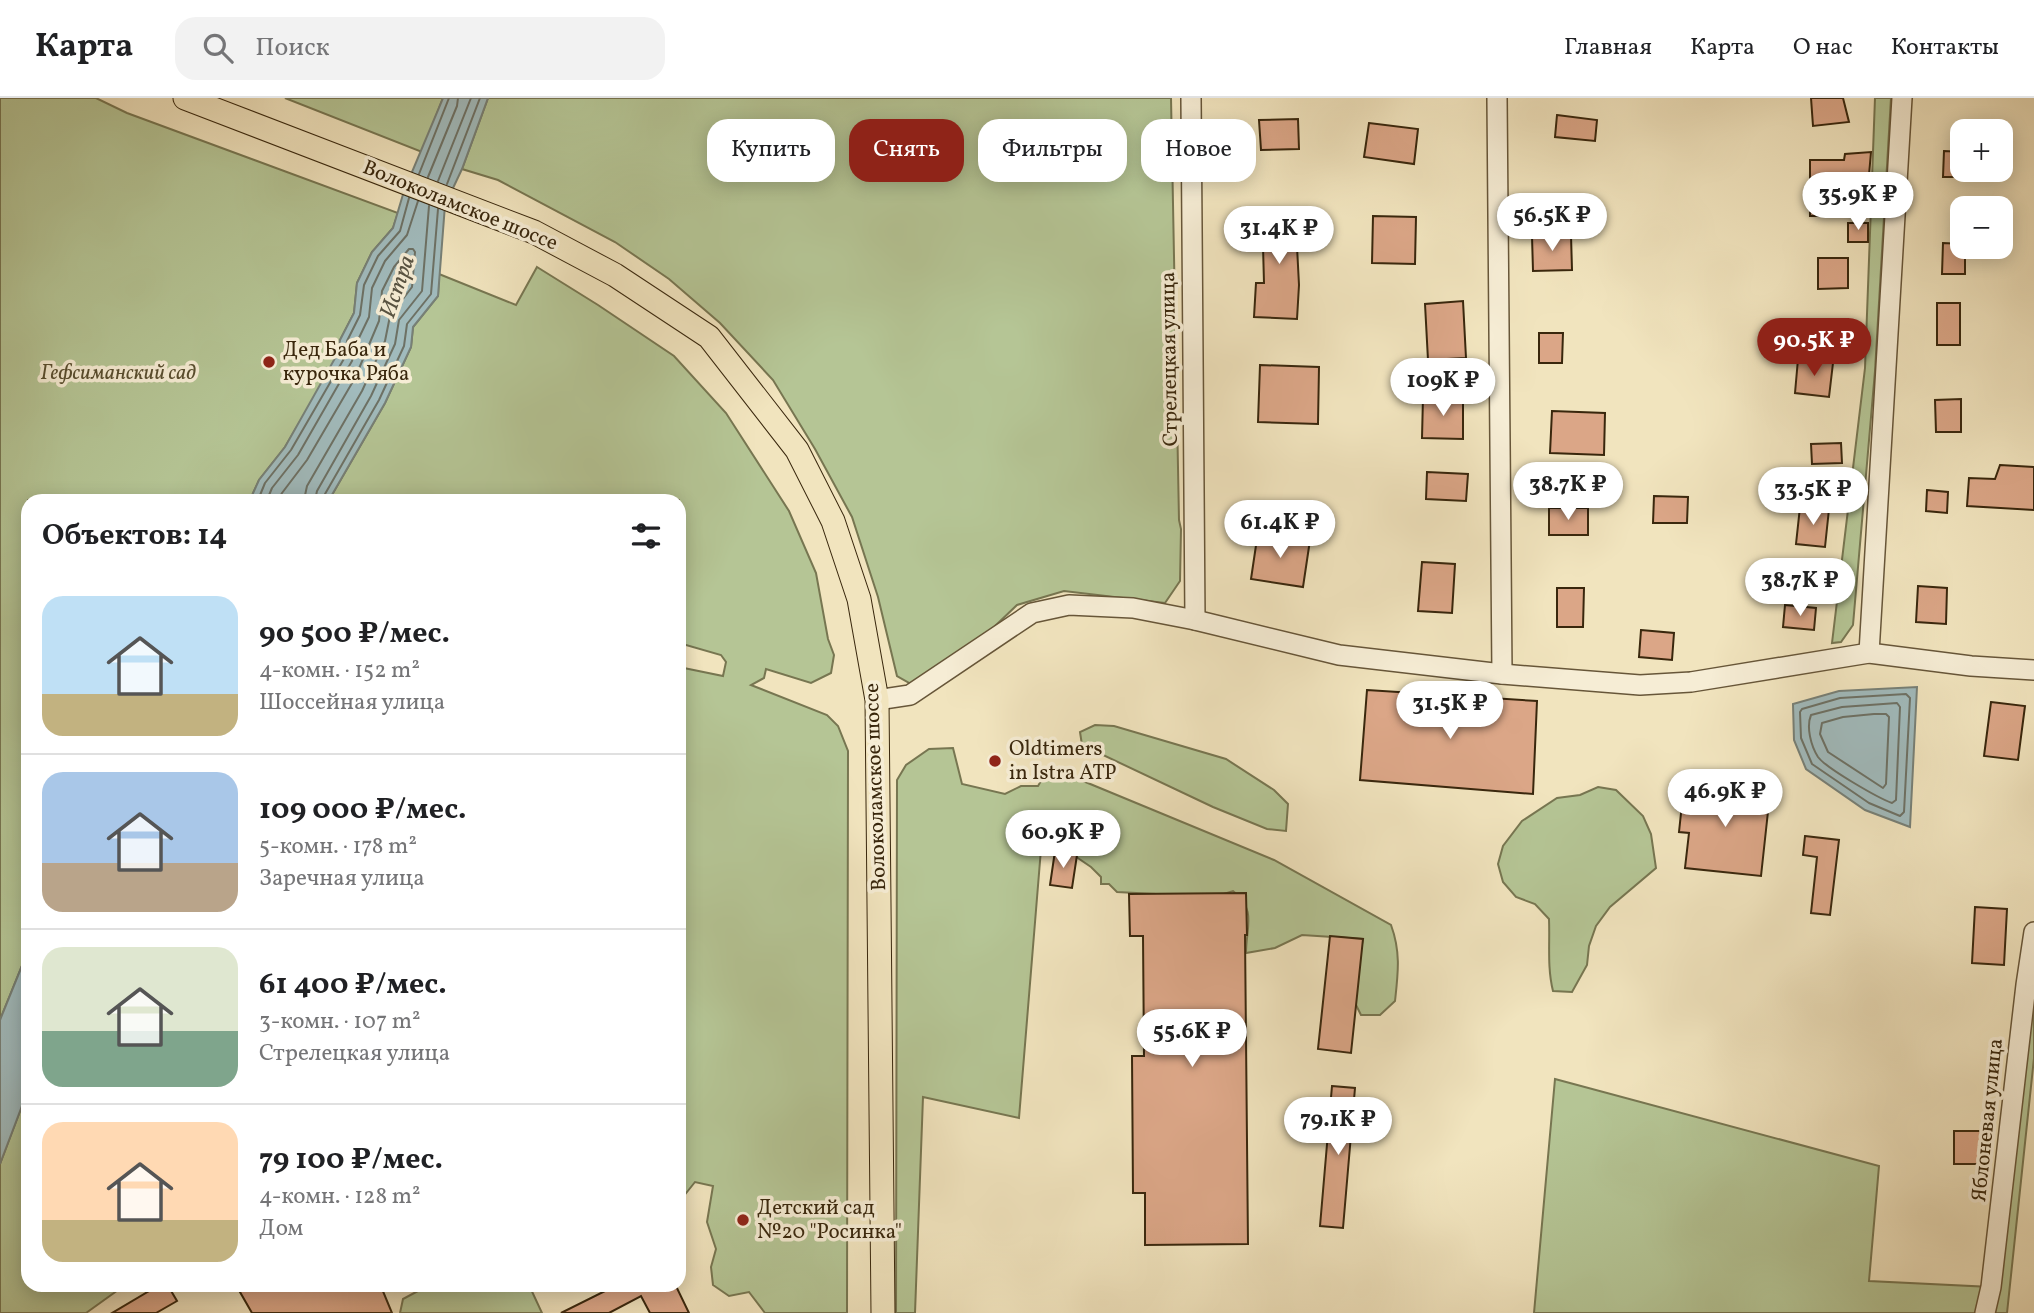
<!DOCTYPE html>
<html lang="ru">
<head>
<meta charset="utf-8">
<style>
  :root { --surface:#fff; --page:#f2f2f2; --text:#202124; --muted:#757577; --line:#e0e0e0; --accent:#8f2418 }
  body { margin:0; font-family:Vollkorn,serif; background:var(--page); color:var(--text); height:100vh; display:flex; flex-direction:column; font-size:26px; white-space:nowrap }
  * { box-sizing:border-box; margin:0 }
  p { font-size:23px; color:var(--muted) }
  .icon { flex:none; width:38px; height:38px; fill:none; stroke:currentColor; stroke-width:2; stroke-linecap:round; stroke-linejoin:round }
  .map { position:relative; flex:1; overflow:hidden }
  .drawer { position:absolute; left:21px; top:396px; width:665px; height:798px; display:flex; flex-direction:column; background:var(--surface); border-radius:21px; box-shadow:0 4px 18px #0003 }
  .drawer>* { flex:none }
  .guide { position:absolute; left:707px; top:21px; width:665px; height:63px; display:flex; gap:14px }
  .tools { position:absolute; left:1950px; top:21px; display:grid; gap:14px }
  .tools a { display:grid; place-items:center; width:63px; height:63px; border-radius:14px; background:var(--surface); box-shadow:0 4px 18px #0003; font-size:35px }
  .price { position:absolute; translate:-50% -60px; padding:0 16px; border-radius:24px; background:#fff; color:#222; font-size:23px; line-height:46px; filter:drop-shadow(0 2px 4px #0008) }
  .price::after { content:''; position:absolute; left:50%; top:42px; width:21px; height:16px; margin-left:-10px; background:inherit; clip-path:polygon(0 0,100% 0,50% 100%) }
  .price.current { background:var(--accent); color:#fff }
  ul { padding:0; list-style:none }
  li { display:flex; align-items:center; gap:21px; height:175px; padding:0 21px }
  li+li { border-top:2px solid var(--line) }
  li span { display:grid; place-items:center; flex:none; width:196px; height:140px; border-radius:21px; color:#555 }
  li>.icon { margin-inline-start:auto }
  span .icon { width:84px; height:84px; fill:#fffc; stroke-width:1 }
  li b { font-size:30px }
  h2 { display:flex; justify-content:space-between; align-items:center; height:84px; padding:0 21px; font-size:30px }
  .pill { padding:0 24px; border-radius:21px; background:var(--surface); box-shadow:0 4px 18px #0003; font-size:24px; line-height:63px }
  .pill.current { background:var(--accent); color:#fff }
  header { display:flex; align-items:center; gap:42px; box-sizing:border-box; height:98px; padding:0 35px; background:var(--surface); border-bottom:2px solid var(--line) }
  header strong { font-size:33px }
  nav { display:flex; gap:38px; margin-inline-start:auto; font-size:24px }
  .search { width:490px; height:63px; background:var(--page); display:flex; align-items:center; gap:18px; box-sizing:border-box; padding:0 24px; border-radius:21px; color:var(--muted); font-size:26px }
  .map>svg:first-child { display:block }
</style>
</head>
<body>
<header>
<strong>Карта</strong>
<div class="search"><svg class="icon" aria-label="search" viewBox="0 0 24 24"><circle cx="10" cy="10" r="6"/><path d="M15 15l6 6"/></svg>Поиск</div>
<nav><a>Главная</a><a>Карта</a><a>О нас</a><a>Контакты</a></nav>
</header>
<div class="map">
<svg width="2034" height="1215" viewBox="0 0 2034 1215">
  <rect width="100%" height="100%" fill="#f1e4be"/>
  <filter id="stains"><feTurbulence type="fractalNoise" baseFrequency=".00286" numOctaves="4"/><feColorMatrix values="0 0 0 0 .2 0 0 0 0 .09 0 0 0 0 .02 0 0 0 .5 -.17"/></filter>
  <radialGradient id="worn" r=".72"><stop offset=".6" stop-color="#630" stop-opacity="0"/><stop offset="1" stop-color="#630" stop-opacity=".3"/></radialGradient>
  <!-- green -->
  <g fill="#b5c595" stroke="#777651" stroke-width="2">
    <path d="M0,0H96L127,15L398,115L393,130L372,154L357,185L354,215L340,242L338,255L332,269L285,349L259,382L250,402H28V853L0,922Z"/>
    <path d="M285,0H443L422,54Z"/>
    <path d="M488,0H1171L1179,422L1181,431L1180,483L1165,505L1064,493L1017,507L943,578L920,591L897,578L878,499L852,419L815,351L773,282L720,225L669,181L615,144L498,82L462,71Z"/>
    <path d="M1875,0H1891L1875,273L1853,527L1841,544L1832,545L1865,270Z"/>
    <path d="M537,169L598,207L674,258L726,315L789,413L816,475L828,541L834,557L831,575L811,585L766,571L764,580L751,587L827,617L838,628L848,653L847,1215H765L749,1194L729,1198L713,1187L711,1169L716,1151L707,1124L713,1088L695,1084L679,1104V569L723,578L726,564L721,557L679,545V402H329L385,305L411,249L413,229L438,198L439,176L516,207Z"/>
    <path d="M1095,627L1114,628L1226,661L1274,692L1288,706L1286,733L1267,731L1213,709L1082,647L1080,634Z"/>
    <path d="M953,650L962,686L1005,696L1021,688H1038L1047,673L1062,679L1066,676L1274,762L1391,827C1401,854 1398,876 1395,903L1380,917H1361L1352,899L1363,841L1302,837L1275,850L1246,855C1246,829 1257,812 1233,793L1214,799L1117,794L1109,786H1101V779L1091,769L1066,752L1041,751L1019,1020L923,999L915,1215H896L897,682L906,667L929,651Z"/>
    <path d="M1598,689L1616,692L1643,718L1651,736L1656,770L1610,809L1596,828L1589,848L1587,867L1572,894L1553,893C1547,869 1550,845 1549,821L1535,806L1516,799L1503,784L1498,766L1503,748L1522,723L1557,700L1580,697Z"/>
    <path d="M2034,883V960L2007,1215H1993Z"/>
    <path d="M1555,981L1879,1068L1869,1183L1991,1189L1985,1215H1534Z"/>
    <path d="M28,992V1186L125,1187L86,1215H0V1066Z"/>
    <path d="M429,1187H529L542,1215H400L403,1201Z"/>
  </g>
  <!-- water -->
  <g fill="#a1bbbd" stroke="#778077" stroke-width="2">
    <path d="M443,0H488L462,71L445,107L438,198L413,229L411,249L385,305L329,402H250L259,382L285,349L338,255L340,242L354,215L357,185L372,154L393,130L404,93Z"/>
    <path d="M1917,589L1910,729L1865,712L1806,671L1794,642L1793,606L1839,593Z"/>
    <path d="M28,853V992L0,1066V922Z"/>
  </g>
  <g fill="none" stroke-linecap="round" stroke-linejoin="round">
    <!-- shore -->
    <g stroke="#6d7165" stroke-width="2">
      <path d="M419,76L449,0"/>
      <path d="M428,79L457,8L458,0"/>
      <path d="M438,83L471,0"/>
      <path d="M447,86L480,0"/>
      <path d="M258,402L265,385L291,352L345,259L347,243L360,217L364,187L378,158L400,133L409,100"/>
      <path d="M267,402L272,390L298,357L352,263L356,246L369,219L372,190L385,163L407,137L418,103"/>
      <path d="M278,402L282,395L307,362L355,280L379,223L382,193L394,169L409,151H413L415,154L412,189L390,218L385,243L362,293L307,388L304,402"/>
      <path d="M315,402L317,393L371,298L395,246L399,222L422,193L429,108"/>
      <path d="M324,402L325,396L379,302L404,248L407,226L431,196L438,111"/>
      <path d="M1906,596L1910,600L1904,714L1900,718L1869,705L1812,666L1801,640L1800,614L1802,611L1840,600Z"/>
      <path d="M1897,605L1900,609L1896,702L1892,705C1878,700 1826,670 1818,659C1811,648 1806,629 1811,617L1842,609Z"/>
      <path d="M1874,616H1886L1889,619L1886,686L1883,690L1828,654L1820,636L1822,625L1843,619Z"/>
    </g>
  </g>
  <!-- building -->
  <g fill="#dba687" stroke="#39270d" stroke-width="2">
    <path d="M1811,0H1843L1849,24L1813,28Z"/>
    <path d="M1557,17L1597,22L1595,43L1555,39Z"/>
    <path d="M1298,21L1299,51L1261,52L1259,22Z"/>
    <path d="M1369,25L1418,31L1414,66L1364,59Z"/>
    <path d="M1944,53L1962,54V79H1943Z"/>
    <path d="M1871,54L1869,77H1839V118H1810V62H1844L1845,56Z"/>
    <path d="M1295,110L1299,187L1297,221L1254,219L1256,185H1264L1262,111Z"/>
    <path d="M1373,118L1416,119L1415,166L1372,165Z"/>
    <rect x="1848" y="125" width="20" height="19"/>
    <path d="M1571,137L1572,172L1533,173L1532,138Z"/>
    <path d="M1943,145L1962,146V149H1965V176H1942Z"/>
    <path d="M1818,160H1848V190L1818,191Z"/>
    <path d="M1463,203L1466,260L1428,262L1425,206Z"/>
    <rect x="1937" y="205" width="23" height="42"/>
    <path d="M1539,235H1563L1562,265H1539Z"/>
    <path d="M1798,261L1833,265L1829,299L1795,295Z"/>
    <path d="M1260,267L1319,269L1318,326L1258,324Z"/>
    <path d="M1423,299L1463,300V341L1422,340Z"/>
    <path d="M1961,301V334H1936L1935,302Z"/>
    <path d="M1552,313L1605,315L1604,357L1550,355Z"/>
    <path d="M1841,345L1842,365L1812,366L1811,346Z"/>
    <path d="M2000,367L2034,369V412L1967,408L1969,380L1995,381Z"/>
    <path d="M1427,374L1468,376L1466,403L1426,401Z"/>
    <path d="M1927,392L1948,394L1947,415L1926,413Z"/>
    <path d="M1654,398L1688,399L1687,425H1653Z"/>
    <path d="M1800,409L1829,411L1825,449L1796,446Z"/>
    <rect x="1549" y="410" width="39" height="27"/>
    <path d="M1258,434L1310,442L1303,489L1251,481Z"/>
    <path d="M1422,464L1455,466L1452,515L1418,513Z"/>
    <path d="M1918,488L1947,490L1946,526L1916,524Z"/>
    <path d="M1557,490H1584L1583,529H1557Z"/>
    <path d="M1785,507L1816,510L1814,532L1783,529Z"/>
    <path d="M1641,532L1674,535L1672,562L1639,559Z"/>
    <path d="M1367,592L1537,603L1533,696L1360,682Z"/>
    <path d="M1991,604L2025,608L2018,662L1984,658Z"/>
    <path d="M1684,687L1770,695L1761,778L1685,770L1689,735L1679,734Z"/>
    <path d="M1805,738L1839,742L1830,817L1811,815L1817,759L1803,757Z"/>
    <path d="M1055,753L1077,757L1072,790L1050,787Z"/>
    <path d="M1246,795L1247,837H1245L1248,1146L1145,1147V1095H1133L1132,958H1144L1143,838H1130L1129,796Z"/>
    <path d="M1975,809L2007,811L2004,867L1972,865Z"/>
    <path d="M1330,838L1363,841L1351,955L1318,951Z"/>
    <path d="M1332,988L1355,990L1343,1130L1320,1128Z"/>
    <rect x="1954" y="1033" width="36" height="33"/>
    <path d="M161,1186H167L177,1203L156,1215H112Z"/>
    <path d="M254,1186H380L392,1215H252L240,1194Z"/>
    <path d="M619,1186H675L689,1215H650L641,1198L609,1215H561Z"/>
  </g>
  <g fill="none" stroke-linecap="round" stroke-linejoin="round">
    <defs>
      <g id="minor">
        <path d="M1191,0L1195,522"/>
        <path d="M1497,0L1502,576"/>
        <path d="M1869,555L1902,0"/>
        <path d="M877,602L910,597L1032,515L1069,507L1133,510L1195,522L1339,557L1502,576L1640,587L1691,584L1869,555L1971,568L2034,572"/>
        <path d="M1985,1215L1991,1189L2026,887L2034,834"/>
      </g>
      <path id="major" d="M185,0L534,134L615,177L709,239L797,352L833,423L859,501L877,602L883,1215"/>
    </defs>
    <!-- minor casing -->
    <use href="#minor" stroke="#675639" stroke-width="22"/>
    <!-- major casing -->
    <use href="#major" stroke="#39270d" stroke-width="25"/>
    <!-- minor -->
    <use href="#minor" stroke="#f6edd5" stroke-width="19"/>
    <!-- major -->
    <use href="#major" stroke="#f1e4be" stroke-width="23"/>
  </g>
  <!-- markers -->
  <g fill="#8f2418" stroke="#f6edd5" stroke-width="2.5">
    <circle cx="269" cy="264" r="7"/>
    <circle cx="995" cy="663" r="7"/>
    <circle cx="743" cy="1122" r="7"/>
  </g>
  <g text-anchor="middle" dominant-baseline="central" stroke-width="7" stroke-linejoin="round" paint-order="stroke">
    <!-- street labels -->
    <g font-size="21" fill="#39270d" stroke="#f6edd5">
      <text transform="translate(460 108) rotate(22)">Волоколамское шоссе</text>
      <text transform="translate(1170 261) rotate(-91)">Стрелецкая улица</text>
      <text transform="translate(876 689) rotate(-92)">Волоколамское шоссе</text>
      <text transform="translate(1988 1022) rotate(-84)">Яблоневая улица</text>
    </g>
    <!-- poi labels -->
    <g font-size="21" fill="#39270d" stroke="#f6edd5" text-anchor="start">
      <text x="283" y="252">Дед Баба и<tspan x="283" dy="24">курочка Ряба</tspan></text>
      <text x="1009" y="651">Oldtimers<tspan x="1009" dy="24">in Istra ATP</tspan></text>
      <text x="757" y="1110">Детский сад<tspan x="757" dy="24">№20 "Росинка"</tspan></text>
    </g>
    <!-- park labels -->
    <g font-size="21" font-style="italic" fill="#584e2f" stroke="#f6edd5">
      <text x="118" y="275">Гефсиманский сад</text>
    </g>
    <!-- water labels -->
    <g font-size="23" font-style="italic" fill="#585342" stroke="#f6edd5">
      <text transform="translate(398 189) rotate(-71)">Истра</text>
    </g>
  </g>
  <rect width="100%" height="100%" filter="url(#stains)"/>
  <rect width="100%" height="100%" fill="url(#worn)"/>
</svg>
<div class="tools">
<a>+</a>
<a>−</a>
</div>
<b class="price" style="left:1858px;top:134px">35.9K ₽</b>
<b class="price" style="left:1552px;top:155px">56.5K ₽</b>
<b class="price" style="left:1279px;top:168px">31.4K ₽</b>
<b class="price current" style="left:1814px;top:280px">90.5K ₽</b>
<b class="price" style="left:1443px;top:320px">109K ₽</b>
<b class="price" style="left:1568px;top:424px">38.7K ₽</b>
<b class="price" style="left:1813px;top:429px">33.5K ₽</b>
<b class="price" style="left:1280px;top:462px">61.4K ₽</b>
<b class="price" style="left:1800px;top:520px">38.7K ₽</b>
<b class="price" style="left:1450px;top:643px">31.5K ₽</b>
<b class="price" style="left:1725px;top:731px">46.9K ₽</b>
<b class="price" style="left:1063px;top:772px">60.9K ₽</b>
<b class="price" style="left:1192px;top:971px">55.6K ₽</b>
<b class="price" style="left:1338px;top:1059px">79.1K ₽</b>
<div class="guide">
<a class="pill">Купить</a>
<a class="pill current">Снять</a>
<a class="pill">Фильтры</a>
<a class="pill">Новое</a>
</div>
<section class="drawer">
<h2>Объектов: 14<svg class="icon" aria-label="filters" viewBox="0 0 24 24"><path d="M4 7h16M4 17h16"/><circle cx="9" cy="7" r="2"/><circle cx="15" cy="17" r="2"/></svg></h2>
<ul>
<li><span style="background:linear-gradient(#bfe0f5 70%,#c2b280 0)"><svg class="icon" aria-label="home" viewBox="0 0 24 24"><path d="M3 11l9-7 9 7M6 9v11h12V9"/></svg></span><div><b>90 500 ₽/мес.</b><p>4-комн. · 152 m²</p><p>Шоссейная улица</p></div></li>
<li><span style="background:linear-gradient(#a9c7e8 65%,#b9a48a 0)"><svg class="icon" aria-label="home" viewBox="0 0 24 24"><path d="M3 11l9-7 9 7M6 9v11h12V9"/></svg></span><div><b>109 000 ₽/мес.</b><p>5-комн. · 178 m²</p><p>Заречная улица</p></div></li>
<li><span style="background:linear-gradient(#dfe7d0 60%,#7fa58c 0)"><svg class="icon" aria-label="home" viewBox="0 0 24 24"><path d="M3 11l9-7 9 7M6 9v11h12V9"/></svg></span><div><b>61 400 ₽/мес.</b><p>3-комн. · 107 m²</p><p>Стрелецкая улица</p></div></li>
<li><span style="background:linear-gradient(#ffd9b3 70%,#c2b280 0)"><svg class="icon" aria-label="home" viewBox="0 0 24 24"><path d="M3 11l9-7 9 7M6 9v11h12V9"/></svg></span><div><b>79 100 ₽/мес.</b><p>4-комн. · 128 m²</p><p>Дом</p></div></li>
</ul>
</section>
</div>
</body>
</html>
